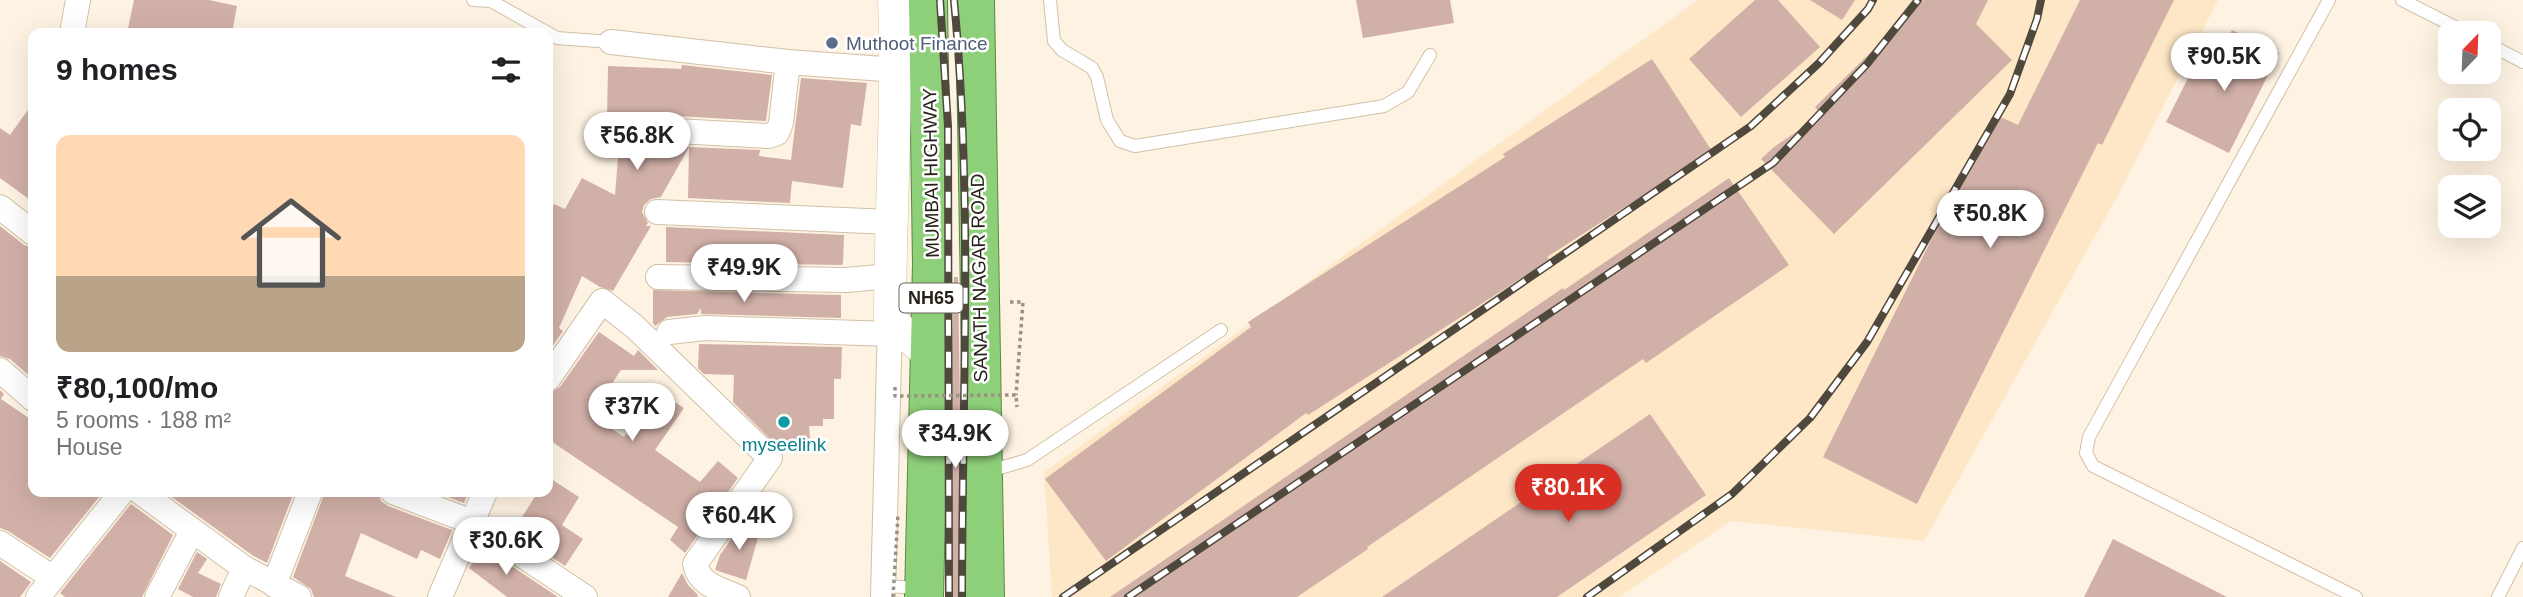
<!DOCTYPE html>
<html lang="en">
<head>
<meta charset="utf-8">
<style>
  :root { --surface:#fff; --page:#f2f2f2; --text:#202124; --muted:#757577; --accent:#d93025 }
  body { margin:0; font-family:Arial,sans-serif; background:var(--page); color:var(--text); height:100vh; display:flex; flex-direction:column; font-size:26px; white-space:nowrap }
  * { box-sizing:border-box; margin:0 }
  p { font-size:23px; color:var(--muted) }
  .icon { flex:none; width:38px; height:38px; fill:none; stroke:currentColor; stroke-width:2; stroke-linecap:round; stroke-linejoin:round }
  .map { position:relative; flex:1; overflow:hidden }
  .side { position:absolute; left:28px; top:28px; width:525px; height:469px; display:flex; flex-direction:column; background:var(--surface); border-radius:14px; box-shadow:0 7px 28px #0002 }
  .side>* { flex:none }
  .needle { width:46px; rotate:23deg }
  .tools { position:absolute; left:2438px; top:21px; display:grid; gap:14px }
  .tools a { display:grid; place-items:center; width:63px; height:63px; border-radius:14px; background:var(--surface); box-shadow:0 7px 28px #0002; font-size:35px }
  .price { position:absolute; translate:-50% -60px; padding:0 16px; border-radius:24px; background:#fff; color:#222; font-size:23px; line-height:46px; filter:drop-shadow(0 2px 4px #0008) }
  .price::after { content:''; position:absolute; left:50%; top:42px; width:21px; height:16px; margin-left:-10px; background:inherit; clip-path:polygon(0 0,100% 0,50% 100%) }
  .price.selected { background:var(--accent); color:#fff }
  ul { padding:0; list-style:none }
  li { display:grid; align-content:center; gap:14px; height:371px; padding:0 28px }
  li span { display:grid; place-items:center; height:217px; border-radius:14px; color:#555 }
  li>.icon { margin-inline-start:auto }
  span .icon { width:126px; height:126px; fill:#fffc; stroke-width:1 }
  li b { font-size:30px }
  h2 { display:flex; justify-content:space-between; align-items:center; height:84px; padding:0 28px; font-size:30px }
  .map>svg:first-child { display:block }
</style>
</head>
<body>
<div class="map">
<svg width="2523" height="597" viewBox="0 0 2523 597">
  <rect width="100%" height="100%" fill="#fef3e3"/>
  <!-- built -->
  <path fill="#fde7c6" d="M1698,0H2218L2117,197L1924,541L1731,521L1619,597H1052L1044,472Z"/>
  <!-- building -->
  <g fill="#d1b0a8">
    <path d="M134,0H209L237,6L232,33H127Z"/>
    <path d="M1356,0H1450L1454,23L1363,38Z"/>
    <path d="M1755,0H1778L1820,47L1741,117L1689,59Z"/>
    <path d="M1810,0H1855L1842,20Z"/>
    <path d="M1924,0H1988L1976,24L2012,60L1834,234L1761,159L1774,147L1821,115L1815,107Z"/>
    <path d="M2080,0H2174L2102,145L2098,143L1917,504L1823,457L1994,114L2018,125Z"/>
    <path d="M2232,30L2279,53L2229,153L2166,122L2192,70L2208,78Z"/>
    <path d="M1652,59L1712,151L1547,257L1550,260L1308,415L1306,413L1106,561L1045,479L1251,327L1248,322L1505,157L1503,154Z"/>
    <path d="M682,65L772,75L766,121L659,115L652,116L646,121L643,130L645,137L650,143L689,147L661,197L651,199L644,205L642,212L648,223L646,226H651L613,291L600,287L582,276L559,328L563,331L548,353V216L554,204L565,209L582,178L615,195L621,120H607L608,66L681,69Z"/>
    <path d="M801,78L867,83L861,126L851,124L843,188L792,181L790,203L688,198L689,147L760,150L759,156L791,160Z"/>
    <path d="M33,103V202L0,178V128L10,135Z"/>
    <path d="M1729,178L1789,265L1646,363L1643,359L1367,547L1368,549L1297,597H1110L1563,288L1564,290Z"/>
    <path d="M0,226L24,245L33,248V379L10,359L0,356Z"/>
    <path d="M666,227L844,235L843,263L842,265L666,262Z"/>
    <path d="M954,277H958L963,597H946Z"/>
    <path d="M653,290L841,295V318L701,314V308L697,314L667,317L655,326L653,323Z"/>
    <path d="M599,332L634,356L638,350L658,370H621L591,415L624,437L626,434L628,436L656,394H662L684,408L655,450L700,482L718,461L738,478L685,553L670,540L678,527L548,439V394L560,387Z"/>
    <path d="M699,344L842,347L841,379H834V419H823V426H809L810,439L797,438V445H787V452H783L733,402L734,375L704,374L698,368Z"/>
    <path d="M0,390L4,394L1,399L33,421V492H103L50,558L8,531L0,528Z"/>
    <path d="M1650,414L1706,495L1557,597H1382Z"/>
    <path d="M548,477L579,497L562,525L583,539L565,566L513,531L538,492H548Z"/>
    <path d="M165,492H294L267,563L252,555Z"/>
    <path d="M325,492H378L381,501L388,506L452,530L440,559L421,550L417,559L361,533L345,576L396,597H314L311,589L293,577Z"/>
    <path d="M434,492H468L464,503Z"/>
    <path d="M131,504L173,535L142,597H65L60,593Z"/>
    <path d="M743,522L761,527L746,580L715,570L720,555Z"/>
    <path d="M2113,539L2227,597H2084Z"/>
    <path d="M483,547L558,597H507L469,568Z"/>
    <path d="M197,552L207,559L198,573L221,584L216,597H193L178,589Z"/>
    <path d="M0,561L31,582L20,597H0Z"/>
    <path d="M682,573L688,585L698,595L697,597H668Z"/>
  </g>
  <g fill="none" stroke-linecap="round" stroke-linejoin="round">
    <defs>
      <g id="service">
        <path d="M473,0L491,1L557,38L611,42"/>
        <path d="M1050,0L1054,41L1062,50L1092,68L1097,77L1107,120L1120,141L1135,146L1384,106L1408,92L1430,55"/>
        <path d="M2329,0L2089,437L2086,453L2093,466L2356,597"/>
        <path d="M2402,0L2467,33"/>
        <path d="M2488,44L2523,62"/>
        <path d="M986,472L1027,460L1221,330"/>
        <path d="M884,586L922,588"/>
        <path d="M2498,597L2523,548"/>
      </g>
      <g id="minor">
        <path d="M72,33L78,0"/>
        <path d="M611,42L788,62L897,70"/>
        <path d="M658,130L768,136L777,133L781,123L788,62"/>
        <path d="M0,207L33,233"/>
        <path d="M657,212L890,222"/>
        <path d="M658,277L847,280L890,276"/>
        <path d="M669,332L705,328L890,334"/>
        <path d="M0,370L33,399"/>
        <path d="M548,379L602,301L635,327L770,458L695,564C699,585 720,589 738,597"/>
        <path d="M140,492L244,568L299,597"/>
        <path d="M393,492L472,522L585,597"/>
        <path d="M0,543L53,578"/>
        <path d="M274,585L310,492"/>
        <path d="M38,597L122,492"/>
        <path d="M157,597L192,531"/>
        <path d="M231,597L244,568"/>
        <path d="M440,597L485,492"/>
        <path d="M883,597L890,320"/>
      </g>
      <path id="tertiary" d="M894,0C898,106 890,213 890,320L931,356"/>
      <g id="trunk">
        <path d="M975,0L985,597"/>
        <path d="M924,597L932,264L928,0"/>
      </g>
    </defs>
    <!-- service casing -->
    <use href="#service" stroke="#d1c0a6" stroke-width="14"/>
    <!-- minor casing -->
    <use href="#minor" stroke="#d1c0a6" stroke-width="26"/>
    <!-- tertiary casing -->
    <use href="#tertiary" stroke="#d1c0a6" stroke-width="33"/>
    <!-- trunk casing -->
    <use href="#trunk" stroke="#588b42" stroke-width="40"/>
    <!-- path -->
    <path stroke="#9b9284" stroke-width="3.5" stroke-dasharray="3.5 3.5" stroke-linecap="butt" d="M1010,302H1023L1016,395"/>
    <!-- service -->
    <use href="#service" stroke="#fff" stroke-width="12"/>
    <!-- minor -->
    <use href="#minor" stroke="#fff" stroke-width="24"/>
    <!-- tertiary -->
    <use href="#tertiary" stroke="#fff" stroke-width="32"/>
    <!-- trunk -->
    <use href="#trunk" stroke="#8ecf7a" stroke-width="38"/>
    <defs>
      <g id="rail">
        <path d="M940,0L948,126L949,597"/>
        <path d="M954,0C973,198 962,398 962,597"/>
        <path d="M1063,597L1751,126L1819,63L1868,9L1873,0"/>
        <path d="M1128,597L1773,163L1867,64L1918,0"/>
        <path d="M1587,597L1732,494L1810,418L1867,342L2010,94L2037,19L2041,0"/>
      </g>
    </defs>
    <!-- rail casing -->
    <use href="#rail" stroke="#4f483d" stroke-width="8"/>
    <!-- rail -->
    <use href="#rail" stroke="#fff" stroke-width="5" stroke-dasharray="16" stroke-linecap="butt"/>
    <!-- path-bridge -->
    <g stroke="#9b9284" stroke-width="3.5" stroke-dasharray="3.5 3.5" stroke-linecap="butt">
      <path d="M895,387V396L1016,395L1017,407"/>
      <path d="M893,597L898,515"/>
    </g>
  </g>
  <!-- markers -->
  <circle fill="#5c6f8a" stroke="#fff" stroke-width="2.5" cx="832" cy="43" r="7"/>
  <circle fill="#0f9aa8" stroke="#fff" stroke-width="2.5" cx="784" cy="422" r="7"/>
  <g text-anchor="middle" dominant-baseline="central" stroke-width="5" stroke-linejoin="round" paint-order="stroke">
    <!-- shield labels -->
    <rect fill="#fff" stroke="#69645d" stroke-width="2" x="899.5" y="283.5" width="63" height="29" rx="5"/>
    <g font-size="18" font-weight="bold" fill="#292218">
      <text x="931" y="298">NH65</text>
    </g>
    <!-- service labels -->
    <g font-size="19" fill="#4e5e75" stroke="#fff" text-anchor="start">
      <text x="846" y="43">Muthoot Finance</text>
    </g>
    <!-- street labels -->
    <g font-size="19" fill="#292218" stroke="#fff">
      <text transform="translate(931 173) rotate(-91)">MUMBAI HIGHWAY</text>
      <text transform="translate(979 278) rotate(-91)">SANATH NAGAR ROAD</text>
    </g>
    <!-- culture labels -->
    <g font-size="19" fill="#0d838f" stroke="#fff">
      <text x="784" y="444">myseelink</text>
    </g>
  </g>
</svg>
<div class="tools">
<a><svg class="needle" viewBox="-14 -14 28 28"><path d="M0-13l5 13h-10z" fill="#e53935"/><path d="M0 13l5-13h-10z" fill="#757577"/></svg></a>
<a><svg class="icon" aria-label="locate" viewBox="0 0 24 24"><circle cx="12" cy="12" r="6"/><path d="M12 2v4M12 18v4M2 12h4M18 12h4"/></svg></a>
<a><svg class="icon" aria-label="layers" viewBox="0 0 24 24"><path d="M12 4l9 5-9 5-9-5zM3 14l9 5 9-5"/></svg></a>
</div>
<b class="price" style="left:2224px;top:93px">₹90.5K</b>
<b class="price" style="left:637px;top:172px">₹56.8K</b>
<b class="price" style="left:1990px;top:250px">₹50.8K</b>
<b class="price" style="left:744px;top:304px">₹49.9K</b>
<b class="price" style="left:632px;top:443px">₹37K</b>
<b class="price" style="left:955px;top:470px">₹34.9K</b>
<b class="price selected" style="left:1568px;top:524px">₹80.1K</b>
<b class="price" style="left:739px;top:552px">₹60.4K</b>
<b class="price" style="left:506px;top:577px">₹30.6K</b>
<section class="side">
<h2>9 homes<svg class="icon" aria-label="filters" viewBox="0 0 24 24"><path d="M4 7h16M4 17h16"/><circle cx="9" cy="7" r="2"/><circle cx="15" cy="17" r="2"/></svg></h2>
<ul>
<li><span style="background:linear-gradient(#ffd9b3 65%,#b9a48a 0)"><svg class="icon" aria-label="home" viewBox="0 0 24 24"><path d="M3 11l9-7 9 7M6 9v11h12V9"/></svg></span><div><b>₹80,100/mo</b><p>5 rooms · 188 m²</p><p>House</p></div></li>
</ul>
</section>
</div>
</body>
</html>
